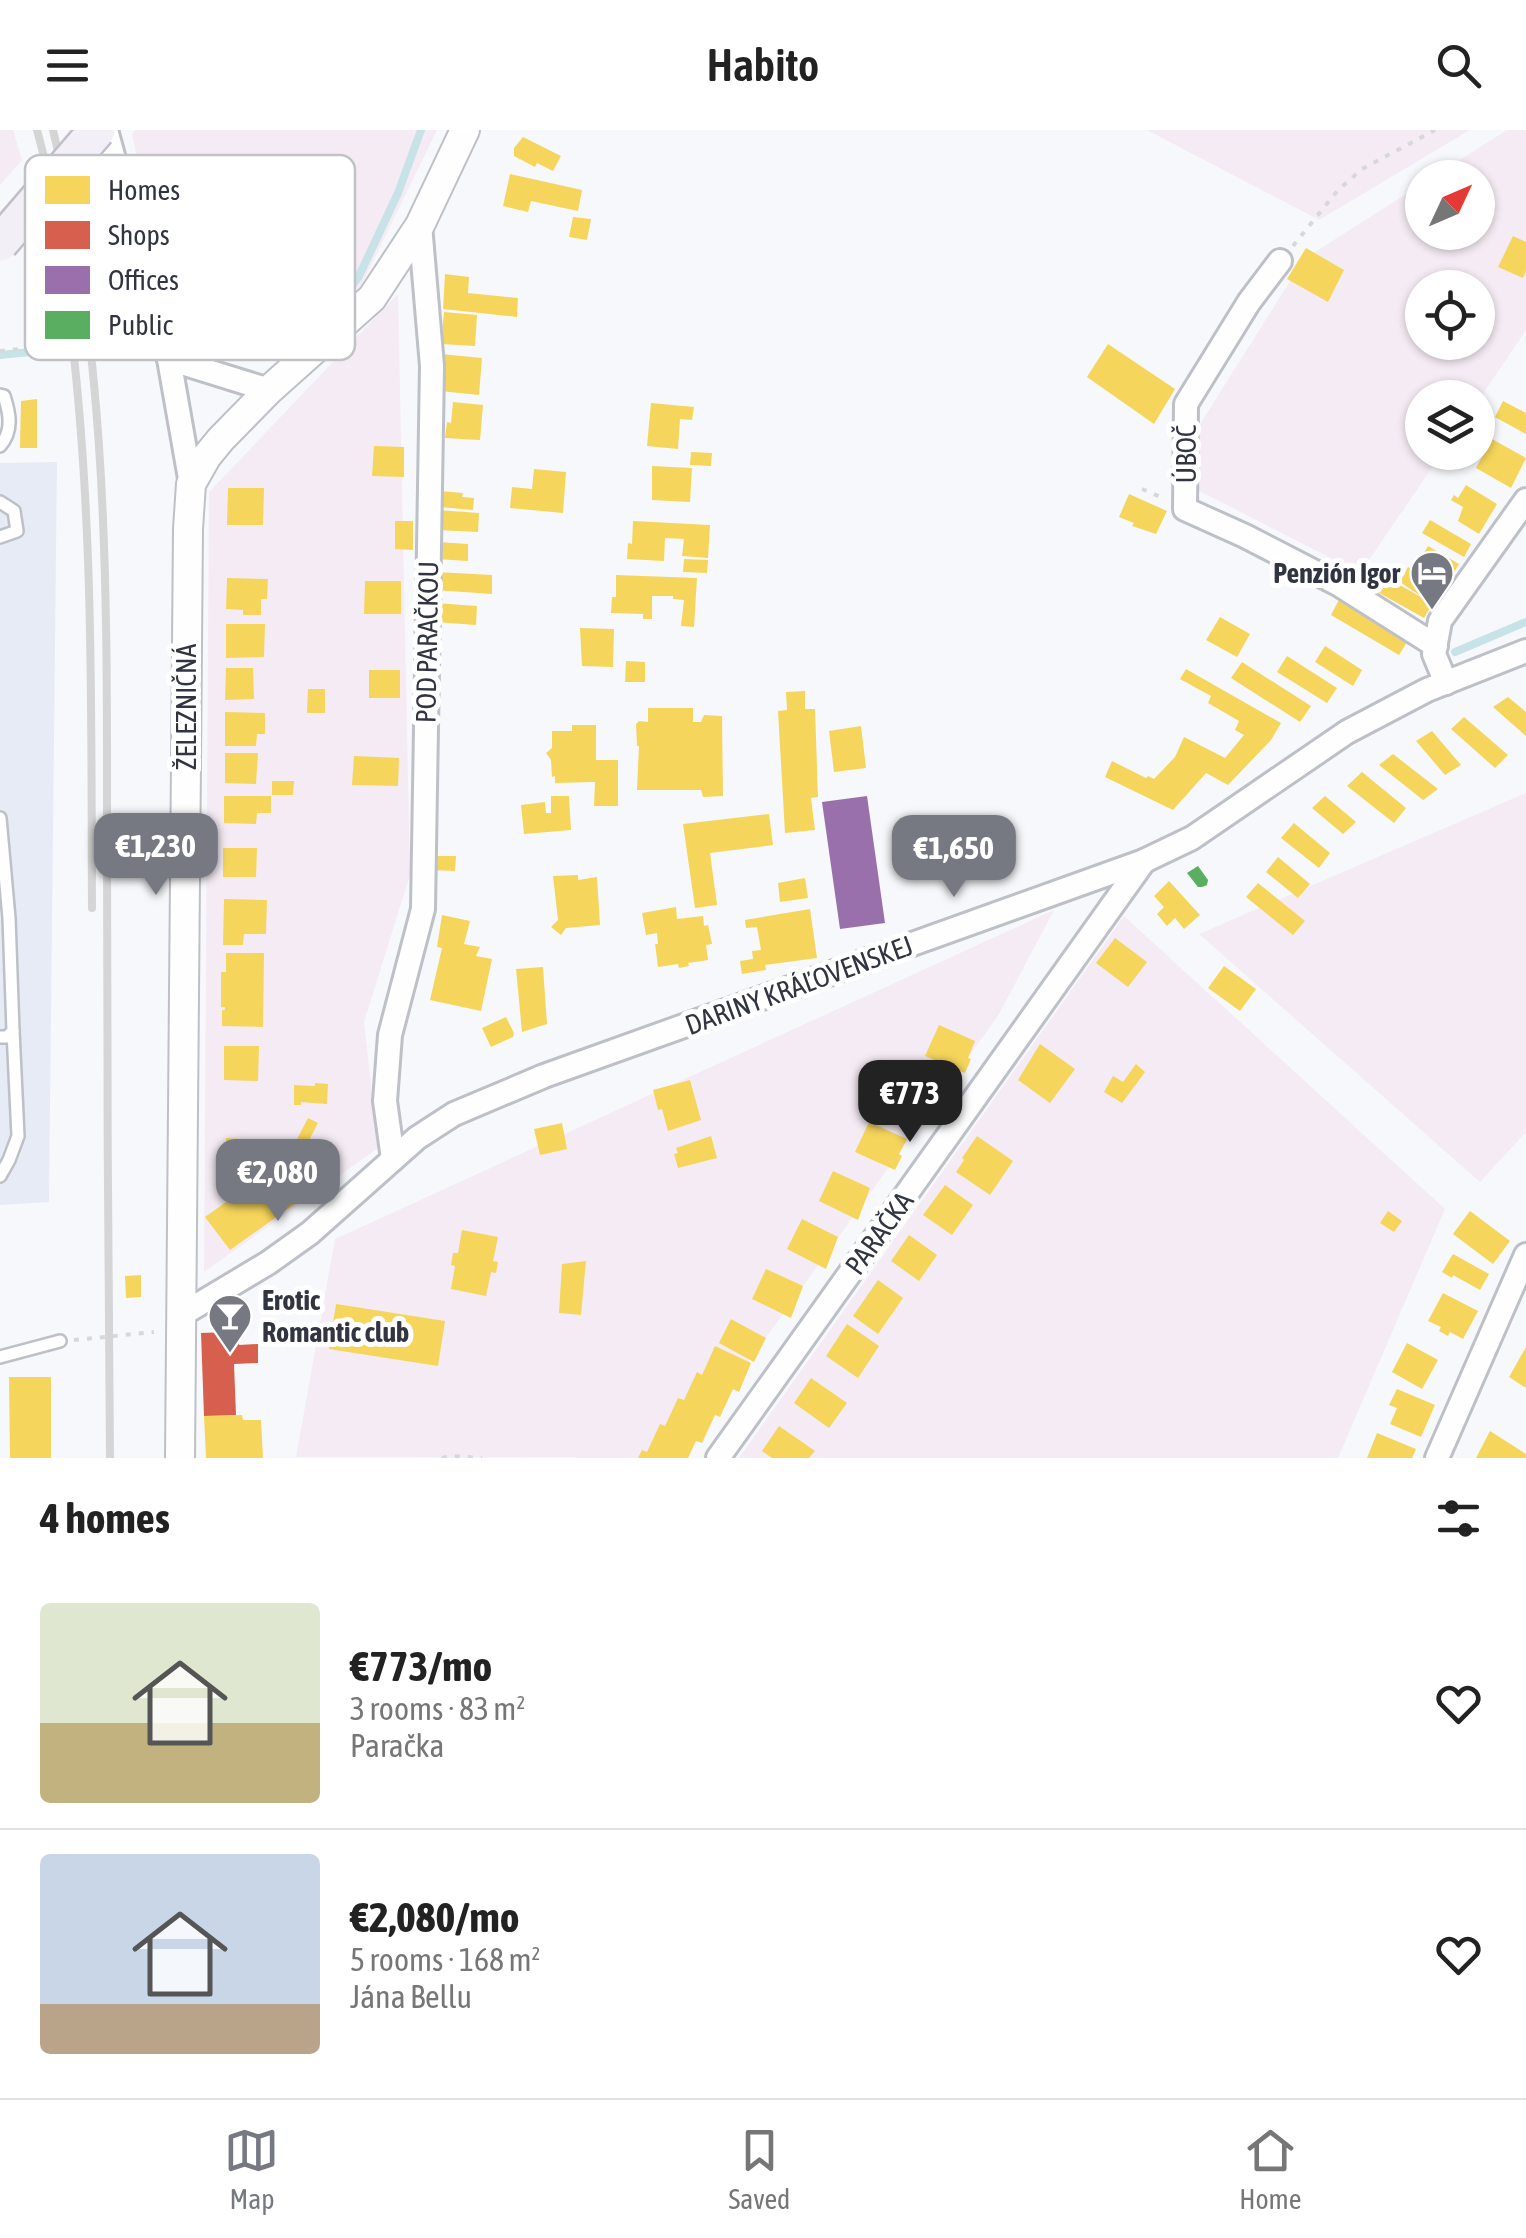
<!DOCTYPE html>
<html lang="en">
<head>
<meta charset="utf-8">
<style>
  :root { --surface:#fff; --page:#f2f2f2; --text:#222; --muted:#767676; --line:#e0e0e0; --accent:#767982 }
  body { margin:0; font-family:"Asap Condensed",sans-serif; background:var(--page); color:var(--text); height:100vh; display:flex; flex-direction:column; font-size:38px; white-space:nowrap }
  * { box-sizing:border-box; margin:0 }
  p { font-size:32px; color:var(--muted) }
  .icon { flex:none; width:55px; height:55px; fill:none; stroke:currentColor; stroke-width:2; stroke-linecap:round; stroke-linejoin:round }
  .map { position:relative; height:1328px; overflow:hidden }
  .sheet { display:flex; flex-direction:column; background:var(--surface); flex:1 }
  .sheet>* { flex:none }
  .needle { width:65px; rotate:46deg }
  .tools { position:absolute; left:1405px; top:30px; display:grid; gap:20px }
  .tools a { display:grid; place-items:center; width:90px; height:90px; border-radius:50%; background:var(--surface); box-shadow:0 2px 8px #0004; font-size:50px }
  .price { position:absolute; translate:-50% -85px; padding:0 22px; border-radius:20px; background:var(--accent); color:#fff; font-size:32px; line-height:65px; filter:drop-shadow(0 2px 5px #0008) }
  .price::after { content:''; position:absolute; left:50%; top:60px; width:30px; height:22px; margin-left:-15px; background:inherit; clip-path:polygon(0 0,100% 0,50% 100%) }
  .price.selected { background:#222; color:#fff }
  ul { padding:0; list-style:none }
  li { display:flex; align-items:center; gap:30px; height:250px; padding:0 40px }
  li+li { border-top:2px solid var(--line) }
  li span { display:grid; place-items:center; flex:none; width:280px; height:200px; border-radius:10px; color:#555 }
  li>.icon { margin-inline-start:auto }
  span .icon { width:120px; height:120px; fill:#fffc; stroke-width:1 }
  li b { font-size:42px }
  h2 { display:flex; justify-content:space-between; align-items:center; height:120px; padding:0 40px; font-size:42px }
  header { display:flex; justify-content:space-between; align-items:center; height:130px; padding:0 40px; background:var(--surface); font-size:45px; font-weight:600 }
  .tab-bar { display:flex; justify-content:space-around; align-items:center; height:140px; border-top:2px solid var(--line); background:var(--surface); font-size:28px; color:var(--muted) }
  .tab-bar a { display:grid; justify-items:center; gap:5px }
  .tab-bar .selected { color:var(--accent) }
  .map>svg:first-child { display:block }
</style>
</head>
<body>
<header><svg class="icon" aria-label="menu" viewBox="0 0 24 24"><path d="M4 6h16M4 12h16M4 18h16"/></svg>Habito<svg class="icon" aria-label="search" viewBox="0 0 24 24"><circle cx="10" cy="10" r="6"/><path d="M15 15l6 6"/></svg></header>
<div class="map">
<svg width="1526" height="1328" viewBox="0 0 1526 1328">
  <rect width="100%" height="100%" fill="#f7f8fb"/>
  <!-- built -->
  <path fill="#e7ebf5" d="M57,332L49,1072L0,1075V333Z"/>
  <!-- green -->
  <g fill="#f5ebf4" fill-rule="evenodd">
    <path d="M0,0H13L22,30L0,55Z"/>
    <path d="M135,0H437L360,158L168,172L132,4Z"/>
    <path d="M1147,0H1470L1319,90Z"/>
    <path d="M1507,0H1526V200L1478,271V268H1422V322L1442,323L1360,443L1168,345L1304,129L1422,54V102H1478V48L1433,47ZM1422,158H1478V212H1422Z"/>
    <path d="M398,164L410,745L364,892L378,1018L204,1142L209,362Z"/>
    <path d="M1526,663V1002L1480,1052L1199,804Z"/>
    <path d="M1054,780L998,886L679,1328L296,1327L335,1109Z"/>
    <path d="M1124,786L1445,1079L1338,1328H739Z"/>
  </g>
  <!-- homes -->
  <g fill="#f6d55c">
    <path d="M523,7L561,26L553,41L537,33L535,37L514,26V18Z"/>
    <path d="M510,44L582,60L578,81L531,71L528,82L503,76Z"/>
    <path d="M573,87L591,89L587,110L569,107Z"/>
    <path d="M1513,106L1526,112V141L1523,148L1498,137Z"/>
    <path d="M1306,118L1344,140L1328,172L1287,149Z"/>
    <path d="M445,144L469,147L468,163L518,168L517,187L443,179Z"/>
    <path d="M444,182L477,185L475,216L441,214Z"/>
    <path d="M1108,214L1175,259L1154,294L1087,247Z"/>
    <path d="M441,224L482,228L479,265L440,261Z"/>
    <path d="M37,269V318H20L21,271Z"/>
    <path d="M1503,271L1526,283V304L1495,287Z"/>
    <path d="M453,272L483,275L480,310L445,308L447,292L451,293Z"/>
    <path d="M651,273L694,277L692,290L680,289L678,319L647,316Z"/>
    <path d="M1492,309L1526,328L1511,358L1476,338Z"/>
    <path d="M374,316L404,317V347L372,346Z"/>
    <path d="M691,322L712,323L711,336L690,335Z"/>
    <path d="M652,336L692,338L690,372L652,370Z"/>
    <path d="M534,339L566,342L563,383L510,378L512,357L532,359Z"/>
    <path d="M1466,355L1497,374L1479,404L1458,391L1463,377L1451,370L1454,365L1458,368Z"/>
    <path d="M228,358H264L263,395H227Z"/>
    <path d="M440,361L463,363L462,367L474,368L473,380L439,377Z"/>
    <path d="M1129,364L1167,381L1156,404L1132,396L1134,393L1119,387Z"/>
    <path d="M437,380L479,383L478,402L437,400Z"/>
    <path d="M1430,390L1471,414L1464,427L1422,403Z"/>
    <path d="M395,391H413V420L395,419Z"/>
    <path d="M633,391L710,395L708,428L682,426L684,409L665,408L664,431L627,429L628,413L632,414Z"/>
    <path d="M437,412L468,414V431L436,429Z"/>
    <path d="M1428,416L1459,434L1450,449L1419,431Z"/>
    <path d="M684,429L708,430L707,443L683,442Z"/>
    <path d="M1408,437L1442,457L1424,488L1374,460L1382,445L1428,471L1400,452Z"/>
    <path d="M436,442L492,445V464L435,460Z"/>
    <path d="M616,445L697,448L694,497L681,496L684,470L673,469V466H652V489H643V484L611,483L612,467H616Z"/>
    <path d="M227,448L268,449L267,469H261V485H243V480L226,479Z"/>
    <path d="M365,451H401V484H364Z"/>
    <path d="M1340,468L1409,509L1399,525L1331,485Z"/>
    <path d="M435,473L477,476L476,495L435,492Z"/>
    <path d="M1220,487L1250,504L1237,527L1206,510Z"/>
    <path d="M226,494H265L264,527L226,528Z"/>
    <path d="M580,498L614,499L613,537L582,536Z"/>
    <path d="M1325,516L1362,540L1353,556L1315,532Z"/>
    <path d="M1287,526L1337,558L1327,573L1277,542Z"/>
    <path d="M626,531L645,532V552H625Z"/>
    <path d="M1242,532L1311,576L1300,592L1231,548Z"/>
    <path d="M226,538H253L254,569L225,570Z"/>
    <path d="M1186,539L1281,593L1271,610L1228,655L1206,643L1173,680L1105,647L1112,631L1146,648L1148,646L1154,649L1175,627L1184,607L1225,628L1244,605L1235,600L1239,591L1208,573L1211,566L1180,549Z"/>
    <rect x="369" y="540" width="31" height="28"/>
    <path d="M308,559H325V583H307Z"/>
    <path d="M805,561V579H815L818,667L811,668L815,700L785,703L778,581L787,580L786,562Z"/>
    <path d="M1508,567L1526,582V606L1493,577Z"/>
    <path d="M648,578H693V592H701L704,585L722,586L723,666L703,667L701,660H637L639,616H637L636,594L639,591L648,592Z"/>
    <path d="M225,582L265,583V604H257L256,616H225Z"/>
    <path d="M1464,587L1508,625L1495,638L1451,599Z"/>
    <path d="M572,595H596V630H618V676H594L595,652L555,653V646L552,647L551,630L546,623L552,618V601H572Z"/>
    <path d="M861,596L866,638L834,642L829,601Z"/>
    <path d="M1432,601L1461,635L1445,645L1416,611Z"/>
    <path d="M225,623H258L256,654L225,653Z"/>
    <path d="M1393,624L1438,659L1423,670L1379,635Z"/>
    <path d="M354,626L399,628L398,656L352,655Z"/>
    <path d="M1362,642L1406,678L1394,693L1347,656Z"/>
    <path d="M272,651H294L293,665H272Z"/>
    <path d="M224,666H271V683H257L256,694L224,693Z"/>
    <path d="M551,666H569L571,700L524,704L521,675L545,672L546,683H551Z"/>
    <path d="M1325,666L1356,692L1343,704L1312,678Z"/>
    <path d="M769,684L773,715L710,723L717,775L695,778L683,694Z"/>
    <path d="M1294,693L1330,723L1319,738L1281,708Z"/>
    <path d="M223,718H257L256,747H223Z"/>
    <path d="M435,726H456L455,741L432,740Z"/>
    <path d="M1278,727L1310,754L1298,768L1266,742Z"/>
    <path d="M578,745V750L597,747L600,795L566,798L561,805L551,797L558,790L553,746Z"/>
    <path d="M805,748L808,768L780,772L778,753Z"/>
    <path d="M1169,751L1200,785L1184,799L1175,788L1167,796L1157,784L1164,777L1154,766Z"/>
    <path d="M1258,753L1305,791L1293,805L1246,767Z"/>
    <path d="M224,769L267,770L266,804H244L243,815H223Z"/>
    <path d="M676,777L677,789L703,786L704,796L708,795L712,814L706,815L708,830L688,833L689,836L679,838L678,834L658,837L655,814H658L657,803L646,805L642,783Z"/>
    <path d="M810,779L817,828L765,835L766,840L742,844L740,831L753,829L752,821L761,820L757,797L746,798L745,790Z"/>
    <path d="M442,785L470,791L464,814L480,817L476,826L492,829L481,881L430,870L442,818L437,817Z"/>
    <path d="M1115,808L1147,832L1128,857L1096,833Z"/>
    <path d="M226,823H264L263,897L222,896V880H225V877H221V842H226Z"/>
    <path d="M1224,836L1256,859L1240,881L1208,858Z"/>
    <path d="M543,837L547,894L522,902L516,839Z"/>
    <path d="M506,887L514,903L513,907L491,917L482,898Z"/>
    <path d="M939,895L975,911L968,928L971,929L965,943L925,926Z"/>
    <path d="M1040,914L1075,939L1050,973L1018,950Z"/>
    <path d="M224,916H259L258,951L224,950Z"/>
    <path d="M1136,934L1145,942L1122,973L1104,962L1113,946L1123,952Z"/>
    <path d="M905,944L942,960L930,992L891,973Z"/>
    <path d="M690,950L701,990L668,1001L662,979L658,980L653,960Z"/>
    <path d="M315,953L328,954L327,974L301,972V975H294V955L315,956Z"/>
    <path d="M308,988L318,993L306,1016L296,1011Z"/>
    <path d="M869,992L907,1009L899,1024L902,1026L895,1040L855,1022Z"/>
    <path d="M562,993L567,1019L540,1025L534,999Z"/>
    <path d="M711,1006L717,1028L678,1038L674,1024L678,1023L676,1018Z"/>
    <path d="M977,1006L1013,1031L990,1065L956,1042L964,1030L962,1028Z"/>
    <path d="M226,1008L238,1009L239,1027H226Z"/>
    <path d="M294,1020L298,1024L304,1021L311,1030L292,1045L306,1066L230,1120L205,1087L282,1032L281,1030Z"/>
    <path d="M833,1041L870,1058L858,1090L819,1071Z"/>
    <path d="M945,1055L973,1075L952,1105L923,1085Z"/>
    <path d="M1388,1081L1402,1091L1394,1102L1380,1093Z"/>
    <path d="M1470,1081L1510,1111L1493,1134L1453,1104Z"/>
    <path d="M802,1089L838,1107L826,1139L787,1119Z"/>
    <path d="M462,1100L498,1107L493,1131L498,1132L496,1143L491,1142L486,1166L451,1159L455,1136L451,1135L453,1123H458Z"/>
    <path d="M909,1105L937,1125L919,1151L891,1131Z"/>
    <path d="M1453,1124L1489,1144L1480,1160L1453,1145L1452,1148L1442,1142Z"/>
    <path d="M586,1131L581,1185L559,1183L562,1134Z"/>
    <path d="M766,1139L803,1156L791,1188L752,1169Z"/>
    <path d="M141,1145V1167L126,1168L125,1146Z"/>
    <path d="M878,1150L903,1168L878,1204L853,1186Z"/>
    <path d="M1443,1163L1478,1181L1463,1209L1450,1202L1448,1206L1439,1201L1441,1197L1428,1191Z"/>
    <path d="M336,1174L445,1191L438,1236L329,1219Z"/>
    <path d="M731,1189L766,1208L754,1232L719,1213Z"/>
    <path d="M847,1194L879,1216L858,1248L826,1226Z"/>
    <path d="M1407,1213L1438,1230L1422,1259L1392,1242Z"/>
    <path d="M715,1216L751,1233L739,1262L733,1259L720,1287L715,1285L702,1313L696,1311L688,1328H638L642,1320L647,1322L660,1294L665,1296L678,1268L684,1270L697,1242L702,1245Z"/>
    <path d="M1526,1217V1258L1509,1247Z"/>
    <path d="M9,1247H51V1328H10Z"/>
    <path d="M811,1248L847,1273L829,1298L794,1273Z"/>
    <path d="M1397,1259L1435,1275L1421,1307L1390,1294L1397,1278L1389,1275Z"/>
    <path d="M242,1285L243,1290H261L263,1328H206L204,1286Z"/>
    <path d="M779,1296L815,1321L809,1328H772L762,1321Z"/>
    <path d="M1490,1301L1526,1324V1328H1476Z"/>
    <path d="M1377,1303L1416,1319L1412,1328H1367Z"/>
  </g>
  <!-- shops -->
  <path fill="#d6604d" d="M227,1202V1207H239V1215L258,1214V1233L234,1234L236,1285L204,1286L201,1203Z"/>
  <!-- offices -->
  <path fill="#9970ab" d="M867,666L885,793L840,799L822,672Z"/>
  <!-- public -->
  <path fill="#5aae61" d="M1198,736L1208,750L1207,755L1202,757H1198L1187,743Z"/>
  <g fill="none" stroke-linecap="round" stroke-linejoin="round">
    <!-- stream -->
    <g stroke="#c7e3e7" stroke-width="8">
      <path d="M190,209L327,185L358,148L398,63L421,0"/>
      <path d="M116,215L148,212"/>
      <path d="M0,225L60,219"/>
      <path d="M1455,522L1526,492"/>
    </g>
    <defs>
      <g id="service">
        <path d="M0,265L4,266C10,284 13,301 0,316"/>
        <path d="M0,372L14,381L17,401L0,407"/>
        <path d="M0,688L9,788L13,901L7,907H0"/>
        <path d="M0,1046L9,1030L18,1006L13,901"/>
        <path d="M0,1227L60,1211"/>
      </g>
      <g id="minor">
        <path d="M106,0L169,229L191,354"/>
        <path d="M1280,131L1249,172L1186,274L1185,379L1245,406L1338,454L1436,516"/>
        <path d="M169,229L269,260"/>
        <path d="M1446,553L1434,524L1440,491L1526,370"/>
        <path d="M393,1029L385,971L390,905L423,779L432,236L420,95"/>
        <path d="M181,1185L268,1133L310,1103L417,1008L454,984L544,946L1144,731L1192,708L1347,602L1427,560L1526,521"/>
        <path d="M718,1328L1144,731"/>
        <path d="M1437,1328L1526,1125"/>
      </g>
      <path id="tertiary" d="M180,1328L188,399L191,354L207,326L221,309L269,260L372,168L420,95L465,0"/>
    </defs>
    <!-- service casing -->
    <use href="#service" stroke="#bdc0c7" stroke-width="16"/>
    <!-- minor casing -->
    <use href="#minor" stroke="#bdc0c7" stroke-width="28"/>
    <!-- tertiary casing -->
    <use href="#tertiary" stroke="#bdc0c7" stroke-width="32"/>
    <!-- path -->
    <g stroke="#d6d8da" stroke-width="4" stroke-dasharray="5 8" stroke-linecap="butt">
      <path d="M1293,116L1338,60L1362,39L1435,0"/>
      <path d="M114,210L139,205"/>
      <path d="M0,221L61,215"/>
      <path d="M1142,359L1163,368"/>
      <path d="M74,1210L154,1202"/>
      <path d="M442,1328L451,1326L482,1328"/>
    </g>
    <!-- service -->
    <use href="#service" stroke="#fefefe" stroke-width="11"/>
    <!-- minor -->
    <use href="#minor" stroke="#fefefe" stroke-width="22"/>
    <!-- tertiary -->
    <use href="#tertiary" stroke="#fefefe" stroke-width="28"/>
    <!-- rail -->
    <g stroke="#d5d5d6" stroke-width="8">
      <path d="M37,0C56,68 64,139 72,209C94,398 91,589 92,778"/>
      <path d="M53,0C110,233 107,477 107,715C107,919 108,1124 110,1328"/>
    </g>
    <defs>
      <path id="primary-bridge" d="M0,113L97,0"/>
    </defs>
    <!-- primary-bridge casing -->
    <use href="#primary-bridge" stroke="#c1bdc9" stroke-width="40" stroke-linecap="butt"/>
    <!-- primary-bridge -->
    <use href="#primary-bridge" stroke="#f2f0f6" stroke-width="35"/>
  </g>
  <!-- icons -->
  <defs>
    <symbol id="hotel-pin" viewBox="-11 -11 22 30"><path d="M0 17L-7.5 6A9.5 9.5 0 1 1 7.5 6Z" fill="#767982" stroke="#fff"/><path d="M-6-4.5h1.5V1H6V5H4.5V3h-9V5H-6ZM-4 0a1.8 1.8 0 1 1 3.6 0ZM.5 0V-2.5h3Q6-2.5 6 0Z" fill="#fff"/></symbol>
    <symbol id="bar-pin" viewBox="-11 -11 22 30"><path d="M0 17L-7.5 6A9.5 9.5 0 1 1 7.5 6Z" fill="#767982" stroke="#fff"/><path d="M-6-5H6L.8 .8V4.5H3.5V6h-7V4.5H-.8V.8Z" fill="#fff"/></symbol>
  </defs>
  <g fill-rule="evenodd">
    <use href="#hotel-pin" x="1407" y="418" width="50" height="68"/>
    <use href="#bar-pin" x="205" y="1161" width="50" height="68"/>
  </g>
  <g text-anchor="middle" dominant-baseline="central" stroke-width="10" stroke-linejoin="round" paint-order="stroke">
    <!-- street labels -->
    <g font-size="28" fill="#313541" stroke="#fff">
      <text transform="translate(1186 324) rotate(-90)">ÚBOČ</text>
      <text transform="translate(427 512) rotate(-89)">POD PARAČKOU</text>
      <text transform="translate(186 577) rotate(-90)">ŽELEZNIČNÁ</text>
      <text transform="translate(799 855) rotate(-20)">DARINY KRÁĽOVENSKEJ</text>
      <text transform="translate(879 1103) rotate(-54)">PARAČKA</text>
    </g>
    <!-- poi labels -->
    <g font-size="28" font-weight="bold" fill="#313541" stroke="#fff" text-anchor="end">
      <text x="1400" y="443">Penzión Igor</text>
      <text x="262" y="1170" text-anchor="start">Erotic<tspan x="262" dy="32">Romantic club</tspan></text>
    </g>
  </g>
  <!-- legend -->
  <rect x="25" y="25" width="330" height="205" rx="15" fill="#fff" stroke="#c1c2c6" stroke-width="2.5"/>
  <rect x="45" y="46" width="45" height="28" fill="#f6d55c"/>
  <rect x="45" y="91" width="45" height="28" fill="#d6604d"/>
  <rect x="45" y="136" width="45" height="28" fill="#9970ab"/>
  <rect x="45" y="181" width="45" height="28" fill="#5aae61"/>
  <g font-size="28" fill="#313541">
    <text x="108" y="70">Homes</text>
    <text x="108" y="115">Shops</text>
    <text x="108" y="160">Offices</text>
    <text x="108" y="205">Public</text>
  </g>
</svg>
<div class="tools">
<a><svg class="needle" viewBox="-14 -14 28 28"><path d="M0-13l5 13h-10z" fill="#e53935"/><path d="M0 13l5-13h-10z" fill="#767676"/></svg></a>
<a><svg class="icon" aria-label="locate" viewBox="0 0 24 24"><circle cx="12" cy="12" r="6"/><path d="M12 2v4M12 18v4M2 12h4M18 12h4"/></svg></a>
<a><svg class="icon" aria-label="layers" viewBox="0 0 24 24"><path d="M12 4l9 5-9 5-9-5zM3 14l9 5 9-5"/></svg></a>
</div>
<b class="price" style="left:156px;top:768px">€1,230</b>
<b class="price" style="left:954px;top:770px">€1,650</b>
<b class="price selected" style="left:910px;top:1015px">€773</b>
<b class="price" style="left:278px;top:1094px">€2,080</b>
</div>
<section class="sheet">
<h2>4 homes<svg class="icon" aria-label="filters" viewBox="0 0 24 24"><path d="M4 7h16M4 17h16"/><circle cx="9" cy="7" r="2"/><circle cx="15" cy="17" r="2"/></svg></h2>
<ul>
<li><span style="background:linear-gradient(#dfe7d0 60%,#c2b280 0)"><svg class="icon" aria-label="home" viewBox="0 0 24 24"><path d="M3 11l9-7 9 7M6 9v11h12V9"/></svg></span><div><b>€773/mo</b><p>3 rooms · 83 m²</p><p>Paračka</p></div><svg class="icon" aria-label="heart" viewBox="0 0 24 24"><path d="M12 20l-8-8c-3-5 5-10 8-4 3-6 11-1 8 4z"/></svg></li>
<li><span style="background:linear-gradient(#c9d6e8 75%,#b9a48a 0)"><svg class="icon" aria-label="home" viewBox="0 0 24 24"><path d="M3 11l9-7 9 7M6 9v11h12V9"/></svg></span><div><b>€2,080/mo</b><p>5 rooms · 168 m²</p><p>Jána Bellu</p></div><svg class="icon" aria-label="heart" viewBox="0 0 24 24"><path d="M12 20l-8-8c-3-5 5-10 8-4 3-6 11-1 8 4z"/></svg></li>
</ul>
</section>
<nav class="tab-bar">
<a class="selected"><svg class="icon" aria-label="map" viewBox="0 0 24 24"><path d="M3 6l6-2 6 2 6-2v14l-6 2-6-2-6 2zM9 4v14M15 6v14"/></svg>Map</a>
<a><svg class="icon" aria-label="saved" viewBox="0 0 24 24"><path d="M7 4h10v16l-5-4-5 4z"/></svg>Saved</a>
<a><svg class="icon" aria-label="home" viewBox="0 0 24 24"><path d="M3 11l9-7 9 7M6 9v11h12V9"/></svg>Home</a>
</nav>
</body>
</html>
